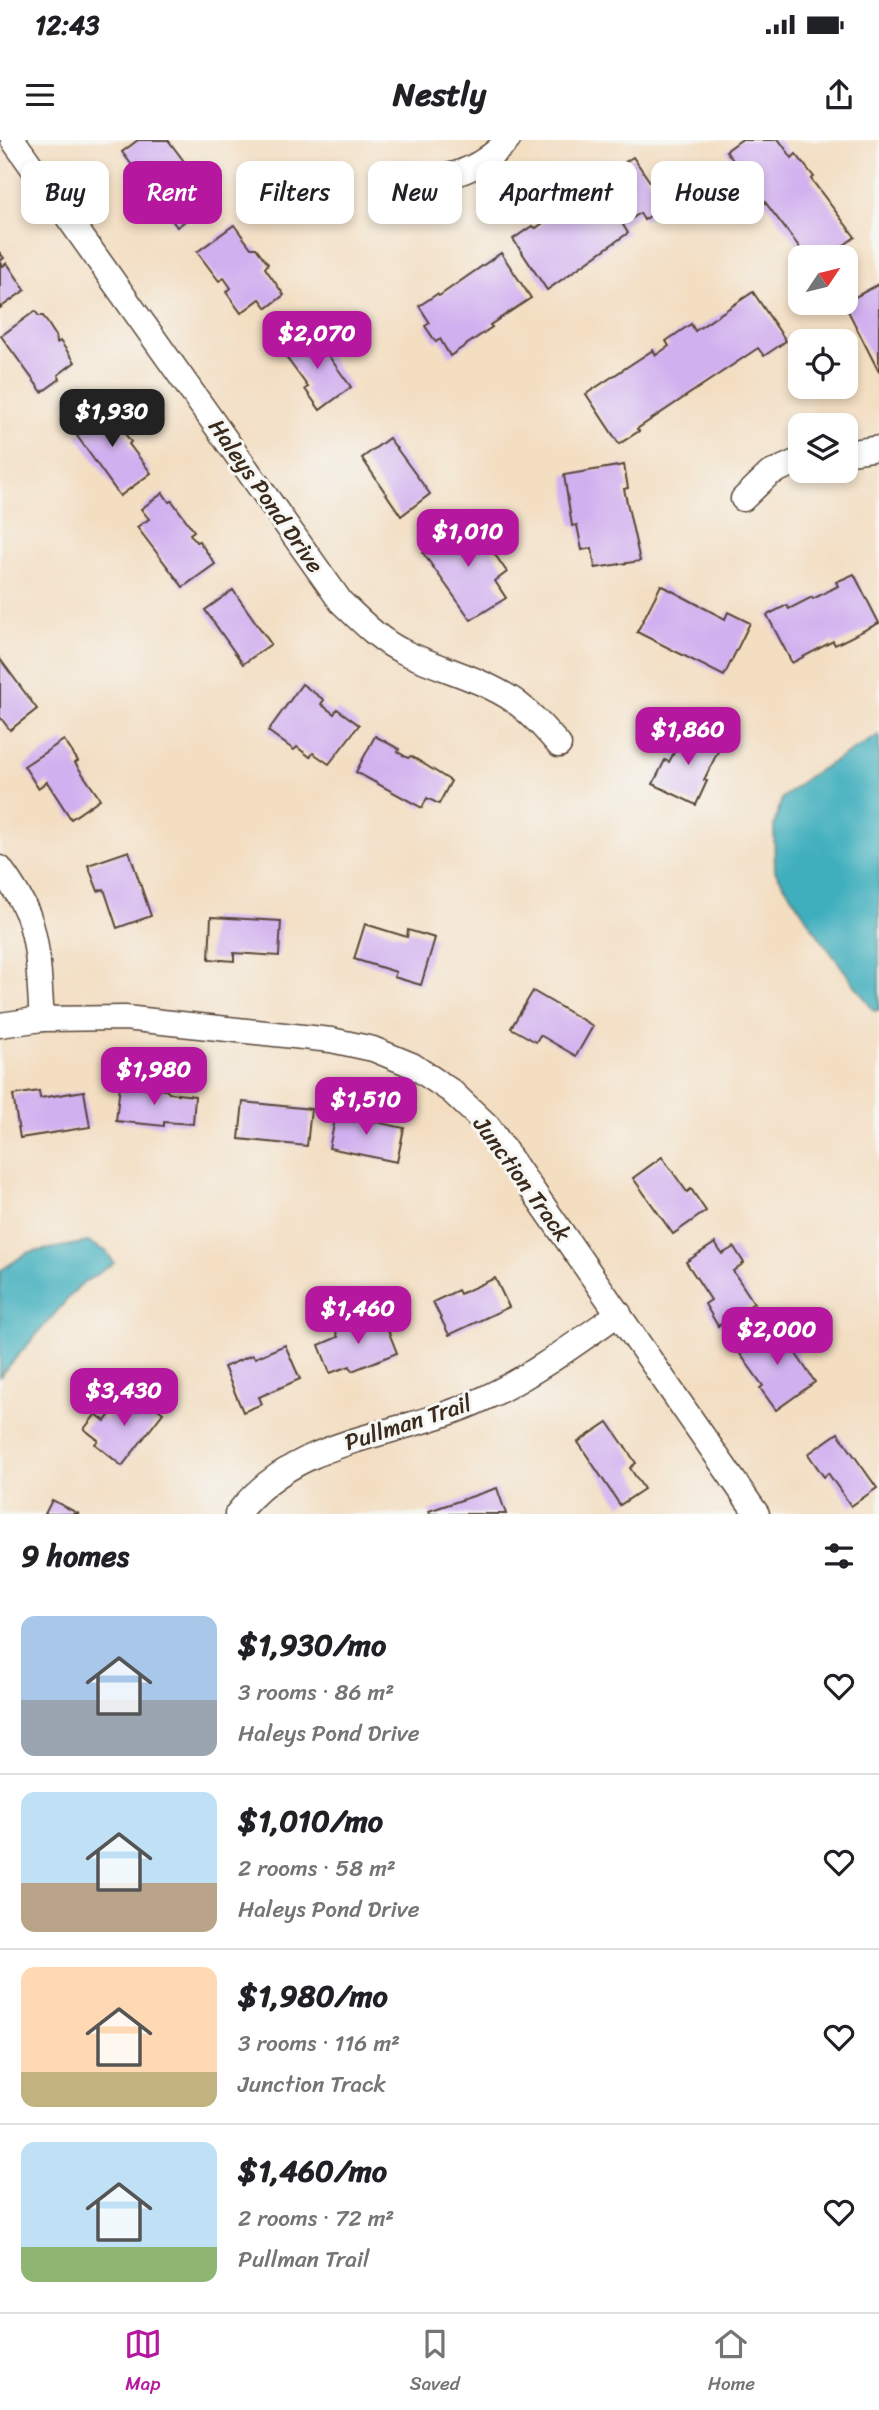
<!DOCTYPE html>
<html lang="en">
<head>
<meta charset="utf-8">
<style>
  :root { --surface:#fff; --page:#f6f6f6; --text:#202124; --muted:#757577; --line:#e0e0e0; --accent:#b5179e }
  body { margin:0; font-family:Sriracha,sans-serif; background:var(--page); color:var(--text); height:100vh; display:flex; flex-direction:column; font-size:26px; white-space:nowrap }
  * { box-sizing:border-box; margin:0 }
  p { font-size:23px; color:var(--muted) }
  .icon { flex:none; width:38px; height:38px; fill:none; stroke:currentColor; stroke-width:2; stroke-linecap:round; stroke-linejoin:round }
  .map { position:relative; height:1374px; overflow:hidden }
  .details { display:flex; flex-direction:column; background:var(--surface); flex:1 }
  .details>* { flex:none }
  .top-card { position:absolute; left:21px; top:21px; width:838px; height:63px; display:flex; gap:14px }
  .needle { width:46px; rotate:55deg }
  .fabs { position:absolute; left:788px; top:105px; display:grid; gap:14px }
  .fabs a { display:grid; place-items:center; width:70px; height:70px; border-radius:14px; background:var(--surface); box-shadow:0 4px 10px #0003; font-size:35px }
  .price { position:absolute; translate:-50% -60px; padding:0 16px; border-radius:14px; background:var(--accent); color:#fff; font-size:23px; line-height:46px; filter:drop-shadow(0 2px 4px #0008) }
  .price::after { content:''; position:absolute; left:50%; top:42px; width:21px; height:16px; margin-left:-10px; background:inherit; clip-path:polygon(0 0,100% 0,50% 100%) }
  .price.on { background:#222; color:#fff }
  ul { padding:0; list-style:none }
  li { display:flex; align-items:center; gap:21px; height:175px; padding:0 21px }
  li+li { border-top:2px solid var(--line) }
  li span { display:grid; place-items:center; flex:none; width:196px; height:140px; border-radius:14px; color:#555 }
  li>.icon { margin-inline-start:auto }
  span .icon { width:84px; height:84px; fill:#fffc; stroke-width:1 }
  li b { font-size:30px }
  h2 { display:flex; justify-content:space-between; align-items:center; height:84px; padding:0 21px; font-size:30px }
  .pill { padding:0 24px; border-radius:14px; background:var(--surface); box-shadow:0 4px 10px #0003; font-size:24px; line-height:63px }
  .pill.on { background:var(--accent); color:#fff }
  .status { display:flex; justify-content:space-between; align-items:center; height:49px; padding:0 35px; background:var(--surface); direction:ltr }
  .status svg { height:19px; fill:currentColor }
  header { display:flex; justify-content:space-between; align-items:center; height:91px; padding:0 21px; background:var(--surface); font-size:32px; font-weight:700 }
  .menu { display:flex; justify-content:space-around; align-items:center; height:98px; border-top:2px solid var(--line); background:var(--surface); font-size:19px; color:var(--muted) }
  .menu a { display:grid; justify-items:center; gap:4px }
  .menu .on { color:var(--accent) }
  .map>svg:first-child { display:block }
</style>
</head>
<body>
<div class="status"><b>12:43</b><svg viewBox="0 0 49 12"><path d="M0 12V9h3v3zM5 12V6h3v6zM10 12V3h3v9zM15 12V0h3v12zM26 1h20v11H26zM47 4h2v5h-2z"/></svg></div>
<header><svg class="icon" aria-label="menu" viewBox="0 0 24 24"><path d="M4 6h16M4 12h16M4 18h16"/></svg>Nestly<svg class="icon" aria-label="share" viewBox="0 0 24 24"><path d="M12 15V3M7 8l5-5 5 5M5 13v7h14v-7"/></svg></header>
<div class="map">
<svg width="879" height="1374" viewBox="0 0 879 1374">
  <rect width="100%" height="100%" fill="#f6f6f2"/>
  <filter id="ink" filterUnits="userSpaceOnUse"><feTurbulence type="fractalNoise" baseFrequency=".0143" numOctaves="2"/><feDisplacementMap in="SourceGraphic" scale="14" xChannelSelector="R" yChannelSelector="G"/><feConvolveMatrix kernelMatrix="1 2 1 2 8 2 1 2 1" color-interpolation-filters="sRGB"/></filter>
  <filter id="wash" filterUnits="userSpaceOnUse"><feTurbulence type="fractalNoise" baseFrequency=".00686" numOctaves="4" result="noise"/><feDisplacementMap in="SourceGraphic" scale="28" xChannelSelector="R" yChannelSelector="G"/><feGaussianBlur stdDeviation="1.57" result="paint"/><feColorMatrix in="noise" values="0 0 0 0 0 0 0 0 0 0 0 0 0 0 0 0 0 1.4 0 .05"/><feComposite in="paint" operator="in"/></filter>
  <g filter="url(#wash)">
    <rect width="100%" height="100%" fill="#f3dec2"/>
    <!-- water -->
    <g fill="#40afbd" stroke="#3e6c6e" stroke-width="2">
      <path d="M879,595V870L874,871L813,788L775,731L774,686L782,658L808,637Z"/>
      <path d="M88,1102L106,1111L114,1123L79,1146L0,1236V1131L27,1113Z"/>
    </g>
    <g id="blocks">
      <!-- building -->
      <g fill="#d1b0ef">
        <path d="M138,0H168L213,60L177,87L163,68L166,62L158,52L164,47L154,33L144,41L122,12Z"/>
        <path d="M741,0H779L792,18L796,14L814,37L811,39L855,97L828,117H807L726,11Z"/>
        <path d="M633,17L666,65L644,80L640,73L623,85L628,93L547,150L513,99L532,86L536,88L554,75V68L571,57L576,60L596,46L593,42Z"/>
        <path d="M234,85L251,108H256L268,124L265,128L284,155L267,168L260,159L241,173L226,152L231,148L224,138L219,141L197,112Z"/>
        <path d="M0,113L4,118L0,121L3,126L7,123L25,150L0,168Z"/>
        <path d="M501,113L531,158L490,185L492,187L450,216L440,199L436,202L425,186L430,183L419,166L437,154L439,156Z"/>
        <path d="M879,144V232L844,163Z"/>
        <path d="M753,152L786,201L764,216L758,208L637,289L639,291L619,304L586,254L653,210L656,215L669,206L666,201L691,184L695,191Z"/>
        <path d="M35,171L39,176H43L56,196L57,203L60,201L75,222L58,235L60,239L42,252L1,196Z"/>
        <path d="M312,193L351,247L320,270L305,249L308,247L283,213Z"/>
        <path d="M100,262L108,272L112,269L124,286L121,288L131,302L129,304L151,333L120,356L77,296L86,289L79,278Z"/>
        <path d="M389,298L430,354L401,376L362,318Z"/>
        <path d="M624,325L628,348L624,349L640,421L595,428L592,408L582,410L577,385L572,386L564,335Z"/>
        <path d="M163,353L169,362L172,361L194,391L190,394L196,402L199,401L215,424L183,447L137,387L149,379L141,369Z"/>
        <path d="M469,377L507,432L495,441L506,458L471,480L423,413Z"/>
        <path d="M854,434L879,483L835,505L833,501L792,523L767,475L787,465L789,469L812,457L813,459L838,446L836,442Z"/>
        <path d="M661,445L725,479L728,472L750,483L724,536L637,492Z"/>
        <path d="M233,450L271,504L243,524L205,470Z"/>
        <path d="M0,519L37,569L10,590L0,577Z"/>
        <path d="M302,544L324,560L321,564L334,574L337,569L359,585L329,624L313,613L310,617L297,607L294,610L268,591Z"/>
        <path d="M687,588L721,605L704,640L707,641L696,665L653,644L665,620L669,622Z"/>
        <path d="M375,596L399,609L398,612L408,618L411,616L451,641L439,664L427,658L422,668L356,632Z"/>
        <path d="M64,600L78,621L75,623L100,659L71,679L47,642L38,648L24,626Z"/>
        <path d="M129,711L151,776L117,788L104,749L98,751L88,725Z"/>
        <path d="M211,777L281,781L279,816L234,813V821L209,819Z"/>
        <path d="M365,784L407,797L408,790L435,798L421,845L394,837L396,832L354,819Z"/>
        <path d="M533,851L593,886L576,916L540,895L536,902L511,888Z"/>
        <path d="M120,945L166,950L169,953L195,956L193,984L164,982V986L116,981Z"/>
        <path d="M39,951L40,958L84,951L90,987L20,998L13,955Z"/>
        <path d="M243,962L311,969L307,1006L239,999Z"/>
        <path d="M337,971L361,976V979L404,988L397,1022L329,1008Z"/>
        <path d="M662,1017L687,1052L691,1049L706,1071L673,1094L633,1038Z"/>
        <path d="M715,1103L722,1114L734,1107L744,1123L733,1131L754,1163L718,1186L705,1164L711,1160L686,1122Z"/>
        <path d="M495,1138L509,1167L449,1195L433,1162L458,1150L460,1154Z"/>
        <path d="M352,1179L357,1190L384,1180L397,1213L352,1231L350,1226L330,1233L319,1205L338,1197L334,1186Z"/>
        <path d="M769,1190L777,1200L788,1192L801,1210L796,1214L815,1242L776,1270L760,1248L763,1246L738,1211Z"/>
        <path d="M285,1205L300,1239L259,1257L262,1264L243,1272L224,1227L252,1215L255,1218Z"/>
        <path d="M135,1251L163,1273L122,1326L95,1304L98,1300L84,1289L96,1274L105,1281L118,1264L123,1267Z"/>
        <path d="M608,1282L636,1323L630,1328L644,1349L620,1365L578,1302Z"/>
        <path d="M838,1293L877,1348L851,1366L828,1333L824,1337L808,1314Z"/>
        <path d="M497,1348L506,1374H430L429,1371Z"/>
        <path d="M52,1360L79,1374H45Z"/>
      </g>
    </g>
  </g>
  <g filter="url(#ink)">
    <use href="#blocks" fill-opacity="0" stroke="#574537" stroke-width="2"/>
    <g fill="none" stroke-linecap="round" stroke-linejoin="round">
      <defs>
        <g id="minor">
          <path d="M13,0L341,462C360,480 380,501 404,512C440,529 480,538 513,560C531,573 545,589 559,605"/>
          <path d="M397,39C442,42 476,34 508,0"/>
          <path d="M845,313L879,308"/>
          <path d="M743,359L769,334L800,320"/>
          <path d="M0,728C11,743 21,758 28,775C40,807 39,845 42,879"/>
          <path d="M0,885L42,879L125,878L331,900L373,909L412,925L451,951L488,986L757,1374"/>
          <path d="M237,1374C299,1294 399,1299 483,1259C532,1236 575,1204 619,1173"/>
        </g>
      </defs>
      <!-- minor casing -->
      <use href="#minor" stroke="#574537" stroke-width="27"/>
      <!-- minor -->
      <use href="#minor" stroke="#fff" stroke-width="24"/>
    </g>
  </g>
  <g text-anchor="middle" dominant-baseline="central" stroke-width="6" stroke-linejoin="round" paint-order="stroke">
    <!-- street labels -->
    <g font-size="23" fill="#3b2a1e" stroke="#f6f6f2">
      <text transform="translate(266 356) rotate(55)">Haleys Pond Drive</text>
      <text transform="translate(522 1039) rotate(54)">Junction Track</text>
      <text transform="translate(408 1283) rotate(-18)">Pullman Trail</text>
    </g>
  </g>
</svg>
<div class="fabs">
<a><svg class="needle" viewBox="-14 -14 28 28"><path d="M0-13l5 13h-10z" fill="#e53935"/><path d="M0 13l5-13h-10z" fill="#757577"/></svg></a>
<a><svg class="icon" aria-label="locate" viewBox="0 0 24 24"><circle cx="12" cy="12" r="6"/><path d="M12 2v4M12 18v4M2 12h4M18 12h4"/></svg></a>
<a><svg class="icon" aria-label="layers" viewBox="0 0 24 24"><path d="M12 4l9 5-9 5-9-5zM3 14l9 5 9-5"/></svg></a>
</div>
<b class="price" style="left:317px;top:231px">$2,070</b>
<b class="price on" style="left:112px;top:309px">$1,930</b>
<b class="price" style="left:468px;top:429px">$1,010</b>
<b class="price" style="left:688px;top:627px">$1,860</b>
<b class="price" style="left:154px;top:967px">$1,980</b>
<b class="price" style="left:366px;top:997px">$1,510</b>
<b class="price" style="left:358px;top:1206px">$1,460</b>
<b class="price" style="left:777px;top:1227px">$2,000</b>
<b class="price" style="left:124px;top:1288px">$3,430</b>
<div class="top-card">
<a class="pill">Buy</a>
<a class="pill on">Rent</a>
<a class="pill">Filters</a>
<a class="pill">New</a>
<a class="pill">Apartment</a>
<a class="pill">House</a>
</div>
</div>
<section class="details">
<h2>9 homes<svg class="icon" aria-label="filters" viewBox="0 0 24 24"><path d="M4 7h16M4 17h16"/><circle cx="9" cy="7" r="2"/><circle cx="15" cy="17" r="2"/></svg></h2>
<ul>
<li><span style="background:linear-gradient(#a9c7e8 60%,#9aa5b1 0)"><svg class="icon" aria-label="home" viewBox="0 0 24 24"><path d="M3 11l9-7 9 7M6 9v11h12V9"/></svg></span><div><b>$1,930/mo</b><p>3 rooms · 86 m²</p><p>Haleys Pond Drive</p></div><svg class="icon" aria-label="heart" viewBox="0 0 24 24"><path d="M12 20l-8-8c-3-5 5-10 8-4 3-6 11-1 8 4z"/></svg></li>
<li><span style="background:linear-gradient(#bfe0f5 65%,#b9a48a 0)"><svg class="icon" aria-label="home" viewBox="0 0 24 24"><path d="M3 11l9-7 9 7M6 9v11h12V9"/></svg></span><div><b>$1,010/mo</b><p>2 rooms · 58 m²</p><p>Haleys Pond Drive</p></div><svg class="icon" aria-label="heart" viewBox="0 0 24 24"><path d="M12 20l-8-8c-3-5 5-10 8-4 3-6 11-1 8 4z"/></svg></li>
<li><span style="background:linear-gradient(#ffd9b3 75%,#c2b280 0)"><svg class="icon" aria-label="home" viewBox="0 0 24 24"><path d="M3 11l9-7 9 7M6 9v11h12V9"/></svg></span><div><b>$1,980/mo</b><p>3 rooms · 116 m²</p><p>Junction Track</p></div><svg class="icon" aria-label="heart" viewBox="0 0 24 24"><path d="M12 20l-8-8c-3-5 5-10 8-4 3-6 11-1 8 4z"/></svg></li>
<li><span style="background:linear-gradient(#bfe0f5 75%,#8fb573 0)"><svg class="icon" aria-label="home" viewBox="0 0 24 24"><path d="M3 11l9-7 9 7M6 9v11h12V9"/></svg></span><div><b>$1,460/mo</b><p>2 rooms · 72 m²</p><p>Pullman Trail</p></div><svg class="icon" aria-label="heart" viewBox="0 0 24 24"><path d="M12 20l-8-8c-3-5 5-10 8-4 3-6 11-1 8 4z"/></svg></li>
</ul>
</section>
<nav class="menu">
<a class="on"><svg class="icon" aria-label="map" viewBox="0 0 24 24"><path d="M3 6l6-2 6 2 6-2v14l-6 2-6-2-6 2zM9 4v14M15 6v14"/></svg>Map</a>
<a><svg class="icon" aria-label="saved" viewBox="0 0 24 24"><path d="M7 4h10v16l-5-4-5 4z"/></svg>Saved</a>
<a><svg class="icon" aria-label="home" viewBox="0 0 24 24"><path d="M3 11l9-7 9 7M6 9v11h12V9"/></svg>Home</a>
</nav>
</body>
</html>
